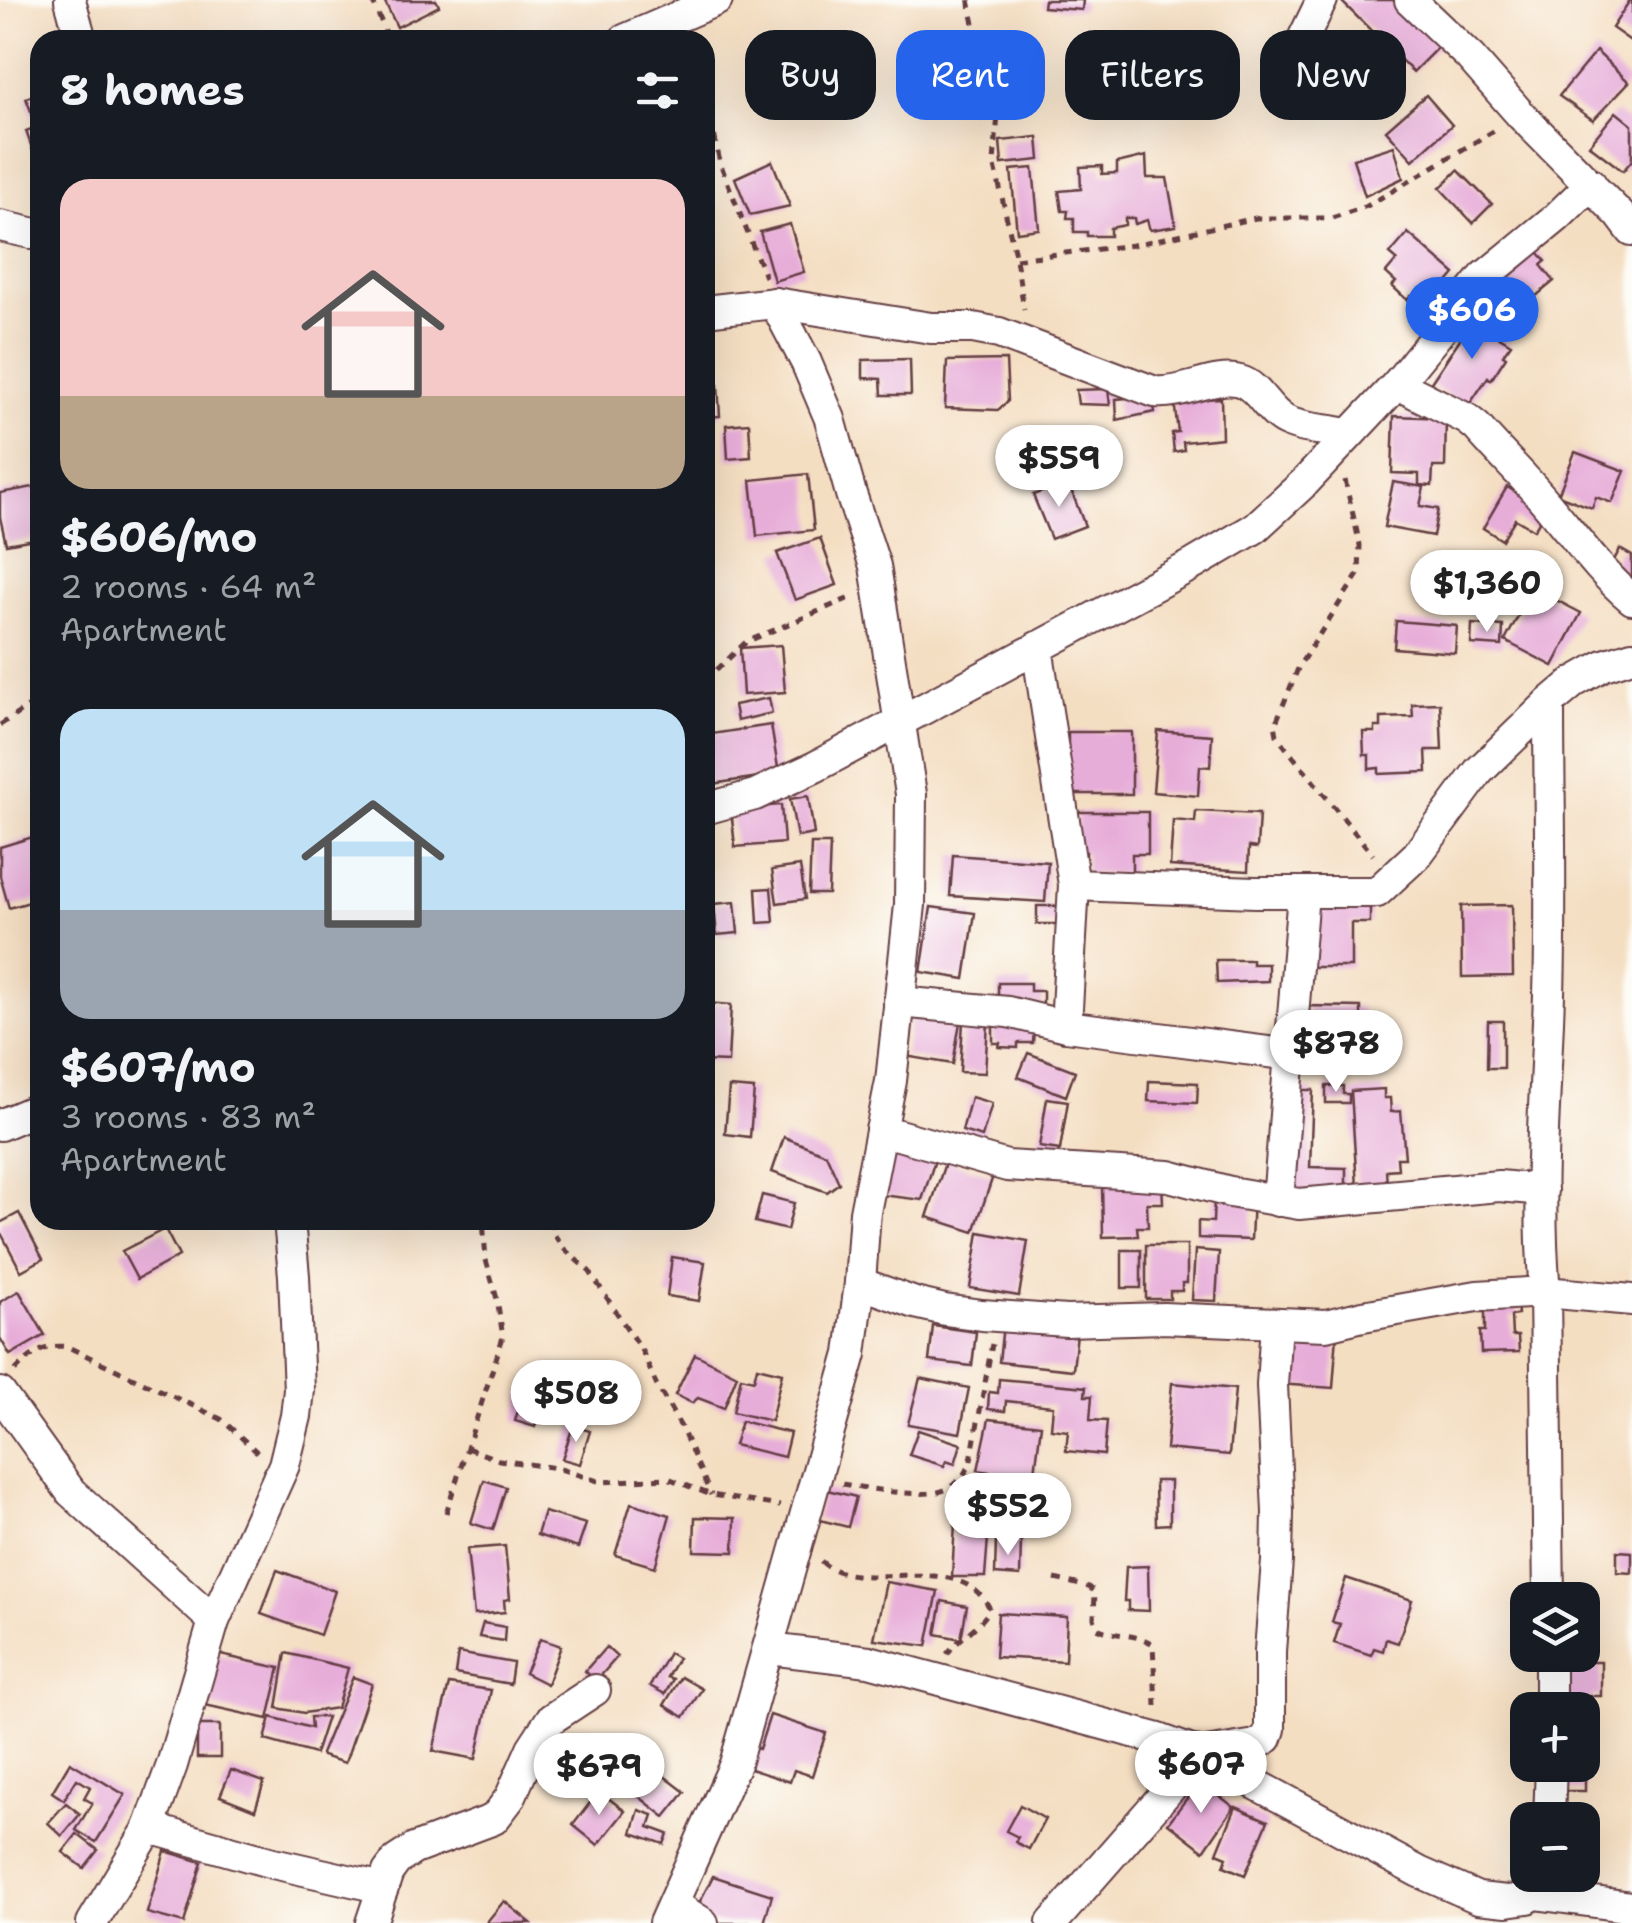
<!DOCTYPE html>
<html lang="en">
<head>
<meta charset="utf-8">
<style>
  :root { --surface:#171b24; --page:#20242c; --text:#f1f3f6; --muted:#9ea1a6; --accent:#2563eb }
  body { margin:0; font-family:"Shantell Sans",sans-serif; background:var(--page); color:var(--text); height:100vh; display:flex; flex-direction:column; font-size:38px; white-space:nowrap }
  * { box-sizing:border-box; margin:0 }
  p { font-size:32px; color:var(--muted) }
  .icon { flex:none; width:55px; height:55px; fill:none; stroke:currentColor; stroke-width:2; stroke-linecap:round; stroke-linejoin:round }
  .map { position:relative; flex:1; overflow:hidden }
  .drawer { position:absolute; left:30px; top:30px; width:685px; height:1200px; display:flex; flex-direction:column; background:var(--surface); border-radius:30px; box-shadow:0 10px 40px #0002 }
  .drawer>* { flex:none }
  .top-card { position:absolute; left:745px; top:30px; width:735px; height:90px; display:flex; gap:20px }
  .controls { position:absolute; left:1510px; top:1582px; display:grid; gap:20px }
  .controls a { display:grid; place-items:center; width:90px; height:90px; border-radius:20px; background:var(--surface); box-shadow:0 10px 40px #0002; font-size:50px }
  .price { position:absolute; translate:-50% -85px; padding:0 22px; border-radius:35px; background:#fff; color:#222; font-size:32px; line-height:65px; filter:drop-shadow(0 2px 5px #0008) }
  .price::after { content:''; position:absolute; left:50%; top:60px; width:30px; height:22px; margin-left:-15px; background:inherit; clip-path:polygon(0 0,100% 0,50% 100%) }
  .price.current { background:var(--accent); color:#fff }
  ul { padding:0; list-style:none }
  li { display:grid; align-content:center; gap:20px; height:530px; padding:0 30px }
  li span { display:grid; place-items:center; height:310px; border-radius:30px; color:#555 }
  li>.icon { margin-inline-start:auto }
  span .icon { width:180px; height:180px; fill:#fffc; stroke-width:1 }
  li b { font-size:42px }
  h2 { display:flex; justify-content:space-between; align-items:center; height:120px; padding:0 30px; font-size:42px }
  .chip { padding:0 35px; border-radius:30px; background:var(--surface); box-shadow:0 10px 40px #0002; font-size:35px; line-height:90px }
  .chip.current { background:var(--accent); color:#fff }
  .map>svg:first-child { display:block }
</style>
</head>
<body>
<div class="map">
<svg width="1632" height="1923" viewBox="0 0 1632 1923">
  <rect width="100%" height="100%" fill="#fdfcf7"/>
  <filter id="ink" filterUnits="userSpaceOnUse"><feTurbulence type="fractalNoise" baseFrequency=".01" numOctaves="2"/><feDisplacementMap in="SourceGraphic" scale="20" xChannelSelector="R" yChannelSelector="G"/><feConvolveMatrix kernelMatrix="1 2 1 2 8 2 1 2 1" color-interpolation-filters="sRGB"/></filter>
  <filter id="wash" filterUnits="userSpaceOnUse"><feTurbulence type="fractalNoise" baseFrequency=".0048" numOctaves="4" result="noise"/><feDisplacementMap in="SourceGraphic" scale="40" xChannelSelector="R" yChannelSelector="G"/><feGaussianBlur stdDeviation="2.25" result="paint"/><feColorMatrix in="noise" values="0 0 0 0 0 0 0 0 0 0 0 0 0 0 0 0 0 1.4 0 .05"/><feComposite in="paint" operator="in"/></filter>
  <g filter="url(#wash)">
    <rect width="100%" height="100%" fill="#f4dec2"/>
    <g id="blocks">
      <!-- building -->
      <g fill="#e7add9">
        <path d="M384,0H436L439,6L397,27Z"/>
        <path d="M1044,0H1083L1082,10L1043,7Z"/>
        <path d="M1340,0H1393L1439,46L1413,72Z"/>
        <path d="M1630,0H1632V42L1612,28Z"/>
        <path d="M1596,51L1629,82L1593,120L1559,96Z"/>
        <path d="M40,93V155L35,157L26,131L37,127L26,98Z"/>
        <path d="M1426,95L1452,125L1413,160L1386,130Z"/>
        <path d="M1616,112L1632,125V160L1623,171L1589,145Z"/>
        <path d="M1038,137L1040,160L1002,164L1000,141Z"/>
        <path d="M1394,146L1403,178L1365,196L1353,159Z"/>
        <path d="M1146,156L1147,178H1167L1176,226L1150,230L1147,220L1135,224L1134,218H1125V225L1110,228V236H1087V232H1074V218H1067L1068,211H1062L1059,191L1081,189L1080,167L1102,166V174L1117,173V163Z"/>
        <path d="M772,161L790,206L750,215L735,178Z"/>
        <path d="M1033,168L1039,229L1017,232L1011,170Z"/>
        <path d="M1458,170L1492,204L1473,223L1440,188Z"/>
        <path d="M790,224L804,272L774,281L760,232Z"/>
        <path d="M1408,233L1455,274L1425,309L1411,296L1407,300L1392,286L1396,282L1386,273L1397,260L1390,254Z"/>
        <path d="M1531,244L1546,261L1541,265L1554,281L1510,318L1488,292Z"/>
        <path d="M1476,315L1501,331L1498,336L1511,344L1503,355L1506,357L1491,380L1488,377L1467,408L1430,384Z"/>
        <path d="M910,359L911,395H882L881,379L863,378V360Z"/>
        <path d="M1006,360L1008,401L998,410L945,408L947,361Z"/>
        <path d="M718,385L720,416L705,417V386Z"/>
        <path d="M1108,389L1110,405L1078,404L1076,390Z"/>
        <path d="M1152,396L1155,412L1117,420L1116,399Z"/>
        <path d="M1221,398L1222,438L1183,442L1184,450L1174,452L1172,433L1178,432L1174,401Z"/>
        <path d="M1394,416L1446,418L1445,467H1433L1432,486L1419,485V474L1392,473Z"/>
        <path d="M749,423L751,457L728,459L726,425Z"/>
        <path d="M1575,452L1625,471L1612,503L1596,497L1592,508L1558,495Z"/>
        <path d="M808,474L814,530L757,536L751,480Z"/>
        <path d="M1068,482L1085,526L1051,539L1033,495Z"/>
        <path d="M1393,482L1424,487L1420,506L1438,509L1433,536L1384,527Z"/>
        <path d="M39,486L40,538L6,544L0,517V493Z"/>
        <path d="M1507,487L1546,510L1534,530L1515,519L1502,540L1483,528Z"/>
        <path d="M820,538L837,585L795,600L777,553Z"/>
        <path d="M1620,549L1632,556V578L1612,564Z"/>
        <path d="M1484,560L1514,586L1487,619L1456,594Z"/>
        <path d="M1533,588L1581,613L1553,666L1505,641Z"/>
        <path d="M1396,621L1457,626L1455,653L1394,648Z"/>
        <path d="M1472,624L1503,626L1502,646L1471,644Z"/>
        <path d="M781,645L785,692L743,695L740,648Z"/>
        <path d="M769,698L772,713L737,721L734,705Z"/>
        <path d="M1440,703L1442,750H1426L1427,772L1379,774V768L1369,769V755H1364L1363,732H1375V727H1381V718L1413,717L1412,704Z"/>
        <path d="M771,725L779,774L705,785V735Z"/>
        <path d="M1158,731L1212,735L1210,767L1200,766L1198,796L1153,792Z"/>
        <rect x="1068" y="732" width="64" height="62"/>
        <path d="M808,796L814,834L797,837L790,799Z"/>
        <path d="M781,805L784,843L735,847L731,809Z"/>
        <path d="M1196,811L1259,814L1257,848L1249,847L1248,871L1170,866L1173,820L1195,822Z"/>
        <path d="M1077,812H1148V854H1132V874H1086V852H1077Z"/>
        <path d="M36,836L40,851V899L9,908L0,876V847Z"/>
        <path d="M811,844H830L828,894H809Z"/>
        <path d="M953,855L1048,862L1045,902L950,896Z"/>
        <path d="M800,866L805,899L777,903L772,870Z"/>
        <path d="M771,888L774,922L758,923L756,889Z"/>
        <path d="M1307,898H1370V923H1351V967H1307Z"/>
        <path d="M735,902L738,933L717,935L714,904Z"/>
        <path d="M1512,905L1513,976L1462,977L1461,906Z"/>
        <rect x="1037" y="906" width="22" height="18"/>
        <path d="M931,907L975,913L965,979L921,972Z"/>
        <path d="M1216,960H1252V964H1268V981L1217,983Z"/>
        <path d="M998,983H1030V991H1043V1005L998,1004Z"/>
        <path d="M705,1003L731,1005L728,1062L705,1061Z"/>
        <path d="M1308,1006L1361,1007V1042H1308Z"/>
        <path d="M912,1009L961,1016L953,1064L905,1056Z"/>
        <path d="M963,1021L988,1022L985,1073L960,1072Z"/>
        <path d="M1488,1021H1503V1068H1487Z"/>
        <path d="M993,1025L1034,1027L1033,1043H1018V1048L999,1047L1000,1043H993Z"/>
        <path d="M1028,1053L1075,1071L1066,1096L1018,1077Z"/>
        <path d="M1149,1081L1198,1083L1197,1103L1148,1101Z"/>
        <path d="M1326,1086H1343V1094H1349V1103H1326Z"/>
        <path d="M729,1087L754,1089L750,1137L725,1134Z"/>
        <path d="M1384,1089V1098H1390L1391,1112L1401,1111L1405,1158H1397L1398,1169L1386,1170L1387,1185L1357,1187L1351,1091Z"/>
        <path d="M1291,1090H1313L1310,1167L1346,1168V1194L1288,1192Z"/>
        <path d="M971,1097L992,1103L982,1137L962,1131Z"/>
        <path d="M1047,1098L1068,1101L1060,1150L1039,1147Z"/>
        <path d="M784,1137L826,1154L839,1183L827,1192L772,1172Z"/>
        <path d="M891,1144L937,1154L922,1200L881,1195Z"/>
        <path d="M946,1160L993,1176L974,1232L927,1217Z"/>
        <path d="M1162,1182L1163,1203H1147L1148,1227H1137L1138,1236L1103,1237L1102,1183Z"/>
        <path d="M762,1195L794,1203L787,1230L755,1222Z"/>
        <path d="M1214,1197L1253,1198L1251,1240L1198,1238V1221L1213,1222Z"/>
        <path d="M19,1213L43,1259L21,1271L0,1231V1223Z"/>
        <path d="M165,1229L179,1256L137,1279L122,1251Z"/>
        <path d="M979,1232L1028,1241L1019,1296L970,1288Z"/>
        <path d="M1146,1245H1187V1283H1182V1291H1170V1299H1146Z"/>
        <rect x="1122" y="1250" width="19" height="38"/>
        <path d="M1195,1250L1219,1252L1216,1301L1192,1300Z"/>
        <path d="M672,1257L705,1262L699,1301L667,1296Z"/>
        <path d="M19,1291L45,1335L10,1355L0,1338V1302Z"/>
        <path d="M1517,1299L1518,1315L1511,1316L1512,1336H1518L1519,1352L1481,1353L1480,1331H1485V1312H1480L1479,1300Z"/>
        <path d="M1003,1325L1077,1333L1073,1370L999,1362Z"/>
        <path d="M933,1326L976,1332L972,1366L929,1361Z"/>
        <path d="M1283,1330L1337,1334L1333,1388L1279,1384Z"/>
        <path d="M695,1354L737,1375L724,1408L698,1398L692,1403L675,1395Z"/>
        <path d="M757,1367L782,1373L771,1421L733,1412L741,1377L754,1380Z"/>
        <path d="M920,1378L969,1388L960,1433L908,1424Z"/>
        <path d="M527,1379L546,1383L535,1427L515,1421Z"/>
        <path d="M999,1379L1086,1387L1085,1396H1092L1090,1420L1107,1421L1104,1455L1066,1451L1068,1431L1051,1429L1053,1406L1006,1401L1005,1411L988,1409L989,1392L998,1393Z"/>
        <path d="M1172,1383L1235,1389L1229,1455L1166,1449Z"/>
        <path d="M989,1419L1041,1425L1034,1480L978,1470Z"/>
        <path d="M741,1421L790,1433L784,1457L734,1445Z"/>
        <path d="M573,1426L590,1431L580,1464L562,1459Z"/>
        <path d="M918,1430L961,1444L955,1464L946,1461L944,1466L909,1455Z"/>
        <path d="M967,1475L1025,1482L1022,1501L964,1493Z"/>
        <path d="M484,1480L506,1487L493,1530L471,1523Z"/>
        <path d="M1155,1481H1170V1524L1156,1525Z"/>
        <path d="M823,1489L856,1497L848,1527L816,1519Z"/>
        <path d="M631,1503L670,1515L655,1567L615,1555Z"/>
        <path d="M544,1512L586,1524L578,1548L537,1535Z"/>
        <path d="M695,1517L735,1518L734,1552L694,1551Z"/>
        <path d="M955,1523L989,1524L985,1577H952Z"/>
        <path d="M996,1540L1021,1541L1020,1576L995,1574Z"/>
        <path d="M505,1546L510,1599L504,1600L505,1612L474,1615L467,1549Z"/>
        <path d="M1617,1551L1632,1552V1573L1617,1572Z"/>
        <path d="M1148,1566L1149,1611L1128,1610V1601H1124L1126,1567Z"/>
        <path d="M277,1570L335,1591L320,1635L261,1614Z"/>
        <path d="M1346,1578L1412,1600L1398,1643L1386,1639L1383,1651L1374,1648L1371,1655L1334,1643L1340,1624L1332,1622Z"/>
        <path d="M886,1582L938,1591L927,1646L874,1639Z"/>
        <path d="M942,1601L967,1606L961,1639L936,1634Z"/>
        <path d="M998,1613L1067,1617L1065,1661L995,1657Z"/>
        <path d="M483,1623L505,1627L504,1641L479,1637Z"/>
        <path d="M540,1639L561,1646L547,1684L525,1673Z"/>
        <path d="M606,1647L617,1657L596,1681L585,1671Z"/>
        <path d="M207,1652L280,1668L268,1719L196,1703Z"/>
        <path d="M1582,1652H1588V1662H1601V1696H1591V1708L1553,1710L1561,1655H1582Z"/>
        <path d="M286,1653L348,1668L337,1708L304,1713L277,1708Z"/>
        <path d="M458,1653L513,1663L510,1684L455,1674Z"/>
        <path d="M669,1653L678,1658L667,1677L673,1679L665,1694L650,1686Z"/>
        <path d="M353,1677L372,1684L345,1763L322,1756L321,1754Z"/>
        <path d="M681,1677L702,1689L684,1717L664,1705Z"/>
        <path d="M449,1684L491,1690L476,1759L433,1751Z"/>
        <path d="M770,1715L826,1733L812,1776L794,1770L790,1782L741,1766L747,1746L759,1749Z"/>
        <path d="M271,1717L311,1728L310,1717H327L315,1754L265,1740Z"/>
        <rect x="197" y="1725" width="23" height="33"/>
        <path d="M638,1756L685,1792L665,1817L619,1781Z"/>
        <path d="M70,1762L125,1795L96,1842L76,1830L92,1803L84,1798L90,1787L77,1779L64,1800L52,1792Z"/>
        <rect x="1564" y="1765" width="21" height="26"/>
        <path d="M231,1770L264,1782L255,1810L220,1796Z"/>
        <path d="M1200,1781L1234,1807L1204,1851L1168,1823Z"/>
        <path d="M599,1791L625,1811L598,1845L573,1825Z"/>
        <path d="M66,1803L80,1814L62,1836L48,1823Z"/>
        <path d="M1020,1805L1045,1819L1029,1849L1015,1842L1018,1837L1006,1831Z"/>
        <path d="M1236,1807L1268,1821L1245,1875L1224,1866L1227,1857L1217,1853Z"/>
        <path d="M639,1810L653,1815L649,1827L668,1834L664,1844L632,1833Z"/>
        <path d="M77,1834L98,1850L84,1868L63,1852Z"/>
        <path d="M165,1851L202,1862L184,1923L147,1913Z"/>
        <path d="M713,1876L772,1895L764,1923H714L693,1915Z"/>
        <path d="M504,1901L531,1923H486Z"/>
      </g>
    </g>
  </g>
  <g filter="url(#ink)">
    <use href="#blocks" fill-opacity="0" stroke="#643c42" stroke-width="2.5"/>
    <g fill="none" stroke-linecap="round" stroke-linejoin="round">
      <defs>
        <g id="minor">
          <path d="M70,0L81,40"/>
          <path d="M1410,0L1470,57L1521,115L1620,215L1632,231"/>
          <path d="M624,40L717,0"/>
          <path d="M1283,80L1322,0"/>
          <path d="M0,226L40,235"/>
          <path d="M705,311L775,303L931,328H973L999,333L1155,392C1183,395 1215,374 1240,381C1259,386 1267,412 1286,421C1305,430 1328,429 1347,434"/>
          <path d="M1397,384L1467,419L1477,427C1501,455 1529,481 1552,510C1578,541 1601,573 1632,599"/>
          <path d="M1037,647L1074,885L1066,1026"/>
          <path d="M705,809L755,795L815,767L1194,564L1255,528L1305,482L1397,384L1484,277L1557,217L1591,184"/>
          <path d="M1074,885L1255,892H1377L1417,855L1479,771L1549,703L1574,682L1604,665L1632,656"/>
          <path d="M899,1002L1008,1012L1066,1026L1291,1055"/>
          <path d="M0,1125L40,1108"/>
          <path d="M881,1130L1007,1166L1169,1176L1230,1192L1299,1204L1499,1186L1542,1190"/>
          <path d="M1278,1201L1303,893"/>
          <path d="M860,1283L915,1303L945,1310L982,1315L1067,1321L1163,1318L1326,1325L1363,1316L1477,1296L1545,1292L1632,1300"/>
          <path d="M0,1393L71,1492L214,1621"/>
          <path d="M1549,1600L1545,1292C1536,1193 1546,1093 1549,994C1552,897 1549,800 1549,703"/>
          <path d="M769,1649L869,1661L1159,1739L1200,1754L1419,1872L1478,1898L1507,1901L1528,1898L1539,1889L1543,1875"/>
          <path d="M1550,1655V1710"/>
          <path d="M1549,1820L1551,1765"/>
          <path d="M149,1828L273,1863L383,1888"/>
          <path d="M1535,1894L1632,1907"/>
          <path d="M673,1904L703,1923"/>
          <path d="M92,1923L149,1828L172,1765L214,1621L284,1465L296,1416L299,1390L294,1276L289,1220"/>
          <path d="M371,1923L388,1872L397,1860L414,1849L494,1819L510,1798L532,1748L551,1719L595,1690"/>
          <path d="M664,1923L735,1764L851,1354L860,1283L865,1212L891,1081L910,905L911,794L875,566L851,494L830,419L806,362L775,303"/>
          <path d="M1052,1923L1200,1754L1256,1745L1267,1738L1270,1729V1651L1277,1561L1278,1512L1272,1385L1276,1323"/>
        </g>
      </defs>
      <!-- minor casing -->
      <use href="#minor" stroke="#643c42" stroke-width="34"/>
      <!-- path -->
      <g stroke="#643c42" stroke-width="5" stroke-dasharray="8 8" stroke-linecap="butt">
        <path d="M372,0L389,40"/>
        <path d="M969,0L978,43L993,58L1001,79L994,162L1016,259L1024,309"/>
        <path d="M705,89L720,163L765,277"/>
        <path d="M1016,259L1133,245L1256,218H1332L1367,206L1497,129"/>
        <path d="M1345,480L1360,545L1359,573L1299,666L1275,725L1277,735L1283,744L1373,855"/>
        <path d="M705,681L746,642L852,597"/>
        <path d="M0,725L37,701L40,696"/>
        <path d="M551,1220L552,1231L563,1248L590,1272L643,1353L656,1384L681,1427L711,1495"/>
        <path d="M15,1371C30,1355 46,1343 68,1347L221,1419L257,1452"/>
        <path d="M467,1448L499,1460L557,1468L601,1482L668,1478L711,1495L780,1506"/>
        <path d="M842,1484C867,1488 925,1500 947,1489C958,1483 963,1475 970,1466L992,1344"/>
        <path d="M446,1513L503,1337L497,1299L486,1260L483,1220"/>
        <path d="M821,1561C858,1598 959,1546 990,1609C980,1627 960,1637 947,1654"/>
        <path d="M1055,1579L1089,1587L1095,1592L1094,1618L1097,1628C1115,1637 1136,1633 1153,1644L1156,1706"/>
      </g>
      <!-- minor -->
      <use href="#minor" stroke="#fff" stroke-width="30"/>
    </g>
  </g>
</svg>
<div class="controls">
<a><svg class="icon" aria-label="layers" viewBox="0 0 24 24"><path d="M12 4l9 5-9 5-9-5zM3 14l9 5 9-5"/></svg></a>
<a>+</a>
<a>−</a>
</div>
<b class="price current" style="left:1472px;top:362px">$606</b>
<b class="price" style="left:1059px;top:510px">$559</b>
<b class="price" style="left:1487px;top:635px">$1,360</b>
<b class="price" style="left:1336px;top:1095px">$878</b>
<b class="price" style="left:576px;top:1445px">$508</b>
<b class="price" style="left:1008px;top:1558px">$552</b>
<b class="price" style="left:1201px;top:1816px">$607</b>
<b class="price" style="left:599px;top:1818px">$679</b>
<div class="top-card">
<a class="chip">Buy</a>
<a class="chip current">Rent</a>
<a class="chip">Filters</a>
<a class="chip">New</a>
</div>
<section class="drawer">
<h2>8 homes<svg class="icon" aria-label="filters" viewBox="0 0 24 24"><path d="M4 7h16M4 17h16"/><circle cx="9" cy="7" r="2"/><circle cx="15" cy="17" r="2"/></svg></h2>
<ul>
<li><span style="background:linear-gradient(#f6c9c9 70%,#b9a48a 0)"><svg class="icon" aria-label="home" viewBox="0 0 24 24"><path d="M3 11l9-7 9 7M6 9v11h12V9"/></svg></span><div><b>$606/mo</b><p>2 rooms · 64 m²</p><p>Apartment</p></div></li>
<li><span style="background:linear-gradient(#bfe0f5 65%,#9aa5b1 0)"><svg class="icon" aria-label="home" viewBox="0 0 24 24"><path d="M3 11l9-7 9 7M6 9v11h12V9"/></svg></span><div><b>$607/mo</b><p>3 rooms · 83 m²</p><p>Apartment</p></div></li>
</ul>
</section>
</div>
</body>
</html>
